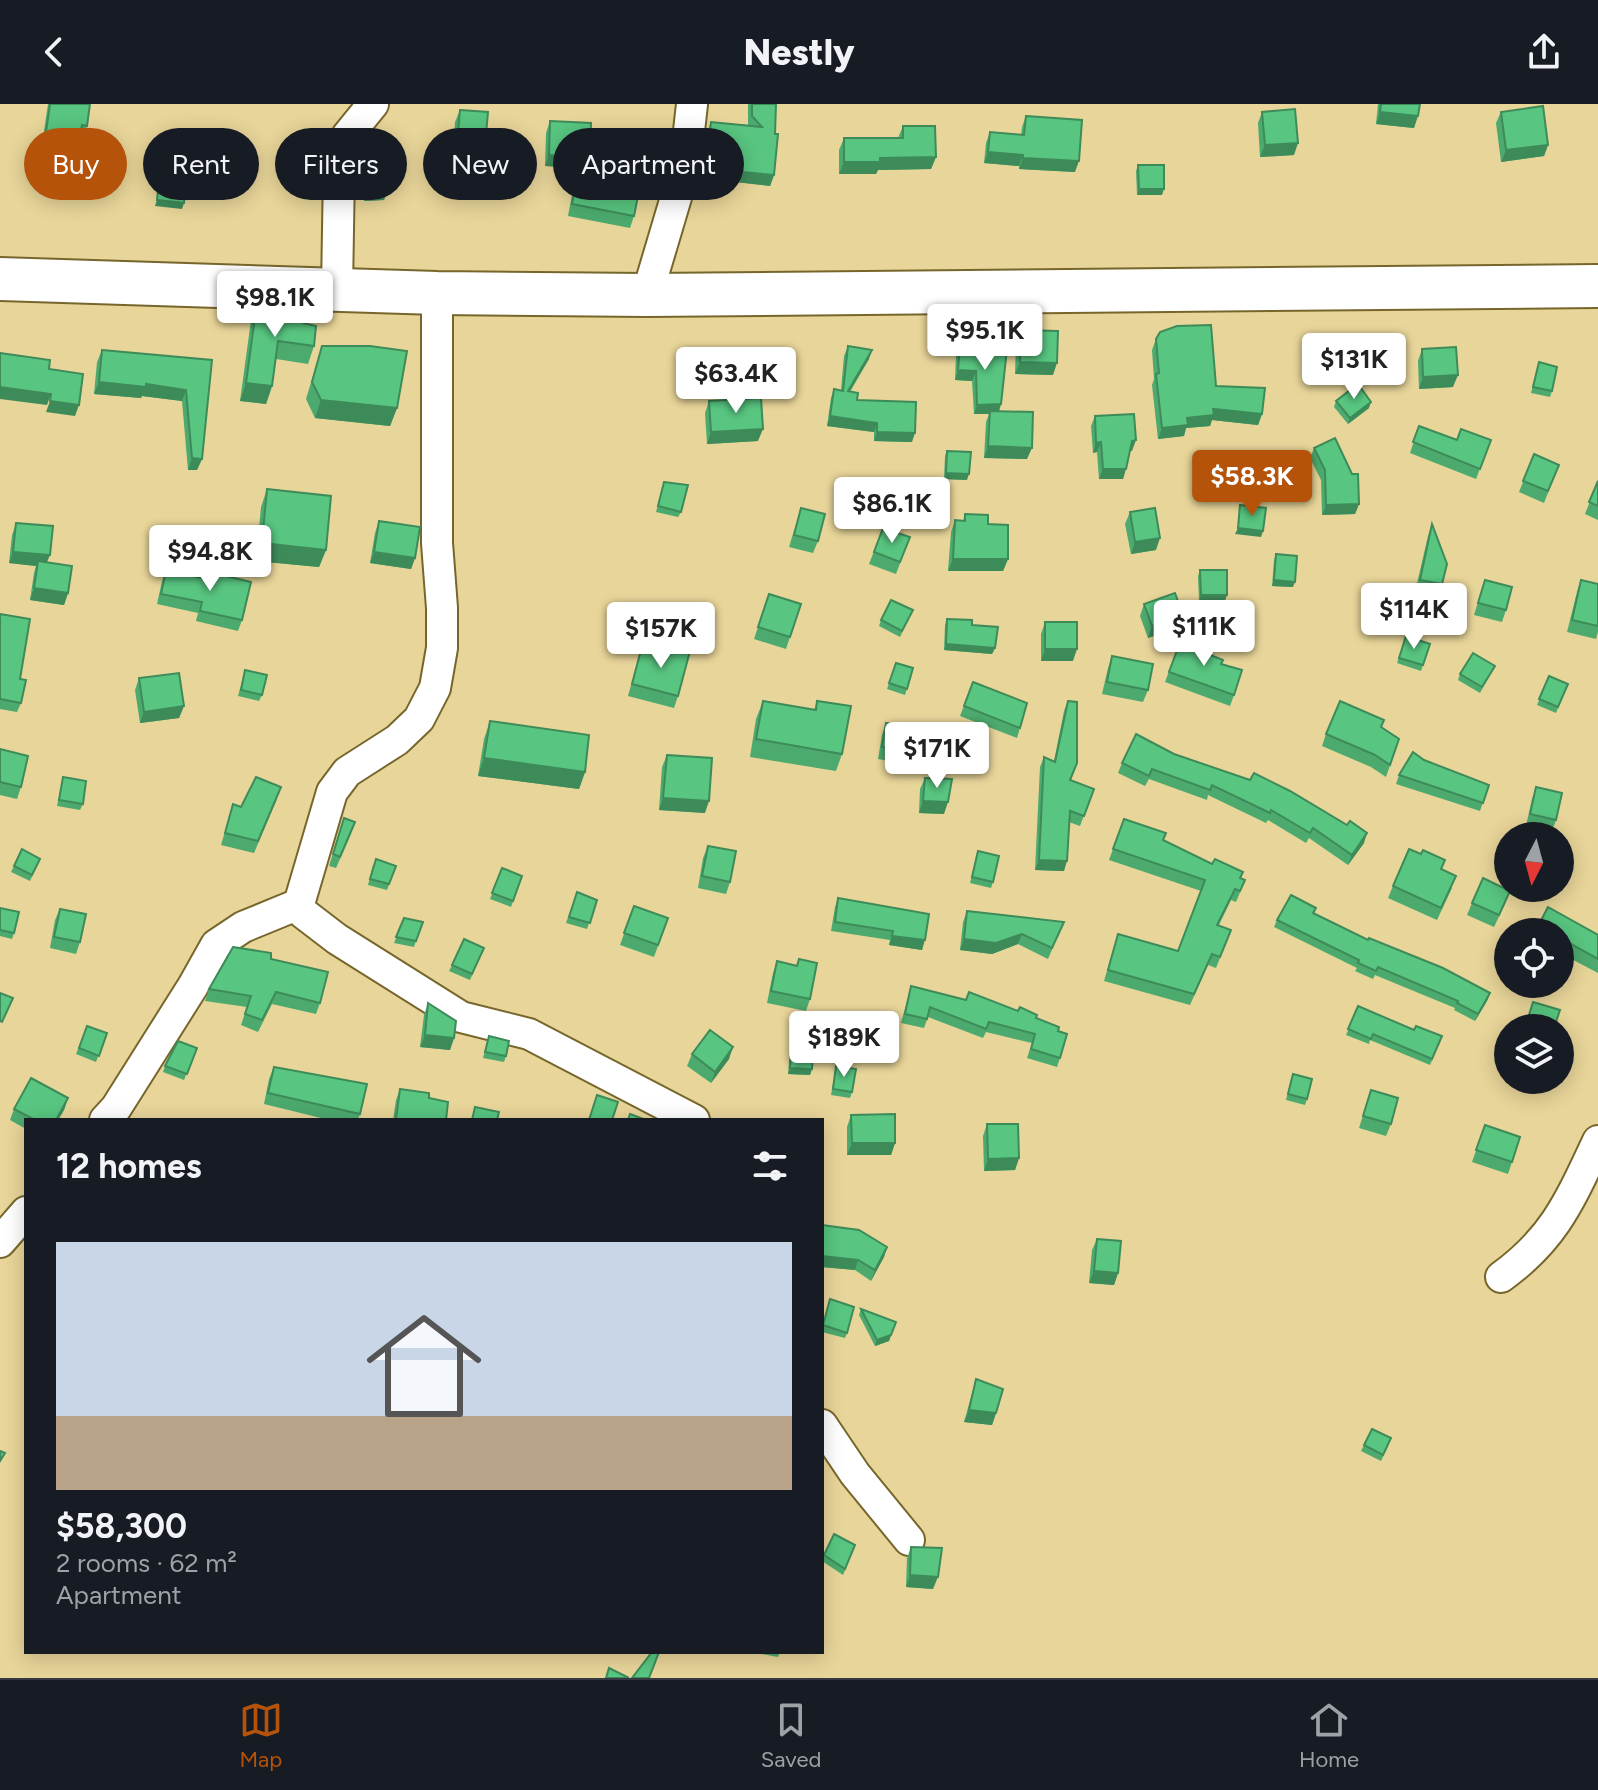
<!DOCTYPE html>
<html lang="en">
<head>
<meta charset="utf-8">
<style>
  :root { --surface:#171b24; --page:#20242c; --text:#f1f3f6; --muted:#9ea1a6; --line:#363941; --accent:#b45309 }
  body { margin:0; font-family:Figtree,sans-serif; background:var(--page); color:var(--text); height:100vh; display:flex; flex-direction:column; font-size:30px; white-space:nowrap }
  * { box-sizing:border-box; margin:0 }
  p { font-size:26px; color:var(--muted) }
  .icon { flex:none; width:44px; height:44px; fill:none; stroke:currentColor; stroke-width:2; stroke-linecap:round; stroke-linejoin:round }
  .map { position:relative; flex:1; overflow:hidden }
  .sheet { position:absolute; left:24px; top:1014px; width:800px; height:536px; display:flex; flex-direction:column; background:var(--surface); border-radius:0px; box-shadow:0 4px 20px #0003 }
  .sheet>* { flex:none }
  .top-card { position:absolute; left:24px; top:24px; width:800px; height:72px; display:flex; gap:16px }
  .needle { width:52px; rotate:186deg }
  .controls { position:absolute; left:1494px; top:718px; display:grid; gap:16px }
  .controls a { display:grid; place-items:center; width:80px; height:80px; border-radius:50%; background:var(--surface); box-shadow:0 4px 20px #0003; font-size:40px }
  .price { position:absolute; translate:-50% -68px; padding:0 18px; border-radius:8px; background:#fff; color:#222; font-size:26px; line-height:52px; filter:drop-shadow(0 2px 4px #0008) }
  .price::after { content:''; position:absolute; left:50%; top:48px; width:24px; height:18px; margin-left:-12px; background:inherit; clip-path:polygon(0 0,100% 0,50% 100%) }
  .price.selected { background:var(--accent); color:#fff }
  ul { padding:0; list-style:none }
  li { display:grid; align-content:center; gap:16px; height:424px; padding:0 32px }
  li span { display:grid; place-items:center; height:248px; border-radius:0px; color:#555 }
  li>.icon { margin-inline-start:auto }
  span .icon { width:144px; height:144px; fill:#fffc; stroke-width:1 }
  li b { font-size:34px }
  h2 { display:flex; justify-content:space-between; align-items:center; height:96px; padding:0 32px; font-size:34px }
  .pill { padding:0 28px; border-radius:36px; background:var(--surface); box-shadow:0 4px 20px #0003; font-size:28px; line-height:72px }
  .pill.selected { background:var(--accent); color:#fff }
  header { display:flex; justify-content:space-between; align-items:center; height:104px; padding:0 32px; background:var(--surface); font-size:36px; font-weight:800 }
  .tab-bar { display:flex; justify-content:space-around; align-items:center; height:112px; border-top:2px solid var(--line); background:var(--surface); font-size:22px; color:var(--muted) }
  .tab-bar a { display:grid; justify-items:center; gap:4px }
  .tab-bar .selected { color:var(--accent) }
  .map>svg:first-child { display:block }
</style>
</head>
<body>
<header><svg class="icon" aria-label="back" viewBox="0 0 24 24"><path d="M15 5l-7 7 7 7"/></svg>Nestly<svg class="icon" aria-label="share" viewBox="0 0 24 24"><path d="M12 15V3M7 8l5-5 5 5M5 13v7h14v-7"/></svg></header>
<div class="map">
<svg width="1598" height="1574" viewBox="0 0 1598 1574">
  <rect width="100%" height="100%" fill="#e8d599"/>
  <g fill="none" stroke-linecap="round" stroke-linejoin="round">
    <defs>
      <g id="minor">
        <path d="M337,185L339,67L347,32L373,0"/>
        <path d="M647,191L685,63L692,0"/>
        <path d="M299,800L303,809L337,835L461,913L529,930L694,1016"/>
        <path d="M105,1016L116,1004L193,882L216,841L243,823L299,800L332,688L347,668L397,636L419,615L435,584L442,544V504L437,439V189"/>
        <path d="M0,1138L26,1108"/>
        <path d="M1501,1173C1555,1134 1570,1096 1598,1037"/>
        <path d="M822,1321L855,1370L909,1436"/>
      </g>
      <path id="secondary" d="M0,175L437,189L647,191L1598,182"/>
    </defs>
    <!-- minor casing -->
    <use href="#minor" stroke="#77662c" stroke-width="34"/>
    <!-- secondary casing -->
    <use href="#secondary" stroke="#77662c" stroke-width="46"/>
    <!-- minor -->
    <use href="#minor" stroke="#fff" stroke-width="30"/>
    <!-- secondary -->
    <use href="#secondary" stroke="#fff" stroke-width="42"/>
  </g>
  <!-- wall -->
  <g fill="#4caa6e">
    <path d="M48,0H90L87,22L82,34H80L75,52L41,47Z"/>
    <path d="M748,0H776L774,71L770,82L727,77L729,60L704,58L707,28L711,18L748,21Z"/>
    <path d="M1378,0H1420L1414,24L1376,20Z"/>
    <path d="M460,6L481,54L453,51L455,18Z"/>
    <path d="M1262,8L1294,51L1260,53L1258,19Z"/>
    <path d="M1501,8L1548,41L1544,52L1501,58L1496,19Z"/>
    <path d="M1026,12L1075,68L1019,65V62L984,59L986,39L990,28L1021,31L1022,23Z"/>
    <path d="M550,17L590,52L588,55L626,74L634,112L630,124L568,112L577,64L545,62L546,29Z"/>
    <path d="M903,22L936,53L931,65L878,66L876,70H839V46L844,34H898Z"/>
    <path d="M1138,61L1162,91H1137L1136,67Z"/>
    <path d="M364,68L386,90L384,96L364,97L362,74Z"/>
    <path d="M257,198L303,219L314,242L308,260L276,255L272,282L266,300L240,297L251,216Z"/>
    <path d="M1020,226L1053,271L1015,270L1016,238Z"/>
    <path d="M1156,235L1216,282L1262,310L1258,321L1212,316L1210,322L1186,324L1184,332L1158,335L1152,281L1154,275L1152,246Z"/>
    <path d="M322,242L397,304L390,322L315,314L306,295Z"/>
    <path d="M848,242L869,255L850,288L857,296L912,338L874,337V328L827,322L831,294L834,285L841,286L844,252Z"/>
    <path d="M960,242L1001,300L999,307L1027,355L984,354L986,318L989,310H974L972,277L955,276L956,251Z"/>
    <path d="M1422,245L1453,283L1419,285L1418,257Z"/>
    <path d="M102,246L212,256L202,355L197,366H188L182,297L142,292L141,294L94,290L97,258Z"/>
    <path d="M1539,258L1552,287L1550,293L1531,289Z"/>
    <path d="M709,297L758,337L707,340L705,309Z"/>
    <path d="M1336,297L1369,304L1348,320L1334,303Z"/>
    <path d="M1095,312L1132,347H1130L1123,375H1099L1097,348L1093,349L1091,322Z"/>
    <path d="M1419,322L1457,336H1491L1476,375L1410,349Z"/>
    <path d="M1314,344L1359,400L1355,410L1322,411L1321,376L1310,354Z"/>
    <path d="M947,347L967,376L944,375L945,352Z"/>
    <path d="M1534,350L1559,361L1544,399L1519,388Z"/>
    <path d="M1212,367L1232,372L1225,397L1205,391Z"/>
    <path d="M1598,377V416L1585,410Z"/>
    <path d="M664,378L681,408L678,413L656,408Z"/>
    <path d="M267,385L326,446L319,463L256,457L261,403Z"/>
    <path d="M801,404L818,437L813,449L789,443Z"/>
    <path d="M1130,408L1156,446L1131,450L1125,420Z"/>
    <path d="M965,410L1008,455L1003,467H948L951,428L955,416L963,417Z"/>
    <path d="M379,417L415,454L411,465L370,459L375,429Z"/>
    <path d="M16,419L47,458L68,489L64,501L30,496L34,469L36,462L9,459L12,431Z"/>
    <path d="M1432,420L1442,480L1438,492L1415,488L1428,432Z"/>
    <path d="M883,424L910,433L896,470L869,460Z"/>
    <path d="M1276,450L1293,483L1272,482L1274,456Z"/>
    <path d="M1200,466L1225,497H1199L1198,472Z"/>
    <path d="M166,467L207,475L209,468L242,516L238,527L196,517L198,509L157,500L162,477Z"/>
    <path d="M1485,476L1506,506L1502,518L1474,511Z"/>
    <path d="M1581,476L1598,480V528L1596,535L1567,528L1577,488Z"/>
    <path d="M769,490L801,500L786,545L754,535Z"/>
    <path d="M1144,500L1183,511L1179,523L1148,534L1140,512Z"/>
    <path d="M0,510L20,575L21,599L17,608L0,605Z"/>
    <path d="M910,512L900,533L879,522L881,516Z"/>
    <path d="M947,515L972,521L995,544L992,550L944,546L945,521Z"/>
    <path d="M1045,518L1073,557H1041V530Z"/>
    <path d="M1406,532L1430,540L1421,567L1397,559Z"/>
    <path d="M1182,533L1221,560L1234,591L1230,602L1165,578Z"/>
    <path d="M642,542L668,549L670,542L678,592L674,604L628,592Z"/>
    <path d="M1112,552L1148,586L1143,598L1102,590L1108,564Z"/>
    <path d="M896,559L913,564L905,591L887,585Z"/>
    <path d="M1495,562L1480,589L1458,576L1460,570Z"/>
    <path d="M245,566L262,591L259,597L238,592Z"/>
    <path d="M1549,572L1568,580L1556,609L1537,601Z"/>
    <path d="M139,574L184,602L179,614L140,619L135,586Z"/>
    <path d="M973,578L1020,624L1017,634L960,612Z"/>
    <path d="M763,597L814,606L817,597L842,650L836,667L750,653L756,615Z"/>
    <path d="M1068,597L1070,676L1094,685L1080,722L1069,718L1064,767L1035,766L1040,663L1044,653L1054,657L1064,607Z"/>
    <path d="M490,617L585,668L579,685L478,672L484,635Z"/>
    <path d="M886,619L915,649L911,661L878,655L882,631Z"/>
    <path d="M1381,624L1399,635L1386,673L1371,663L1322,642L1326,630Z"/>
    <path d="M0,645L21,683L17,695L0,691Z"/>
    <path d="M1174,650L1364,739L1348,761L1309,734L1306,739L1268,716L1266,719L1208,691L1207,696L1149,675L1145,682L1118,669L1122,659Z"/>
    <path d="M667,651L705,709L659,706L662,663Z"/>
    <path d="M1424,656L1489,681L1480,707L1396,680L1399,671Z"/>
    <path d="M63,673L83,700L80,706L57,702Z"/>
    <path d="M925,674L944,710L919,709L920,685Z"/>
    <path d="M1536,683L1556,716L1552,727L1526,722L1532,695Z"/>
    <path d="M277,695L254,749L221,741L233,700L241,703Z"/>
    <path d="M344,714L351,730L336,764L329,762Z"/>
    <path d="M1124,715L1163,736L1245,776L1236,798L1231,796L1219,821L1231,826L1216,864L1208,861L1190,901L1104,877L1118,830L1178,847L1201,787L1109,756Z"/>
    <path d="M708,742L730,778L726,790L698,784L703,754Z"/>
    <path d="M978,747L993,778L991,784L970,779Z"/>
    <path d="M40,755L30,777L11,768L14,762Z"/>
    <path d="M373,761L396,762L387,786L368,781Z"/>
    <path d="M502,764L522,772L511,803L490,795Z"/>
    <path d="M1442,765L1452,784L1437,816L1388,794L1393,782Z"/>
    <path d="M577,788L597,796L587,825L566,819Z"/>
    <path d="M838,794L929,810L922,846L889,841L890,836L831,827L835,803Z"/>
    <path d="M1506,798L1494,823L1467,811L1472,799Z"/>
    <path d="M634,802L668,814L654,853L620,841Z"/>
    <path d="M0,804L14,829L12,835L0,832Z"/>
    <path d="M60,805L80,838L76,850L50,844L55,816Z"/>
    <path d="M967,807L1064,818L1048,855L1018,840L992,850L960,846L963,818Z"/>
    <path d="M1314,809L1368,836L1490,889L1487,897L1475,917L1454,906L1455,904L1375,871L1373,875L1355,867L1357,864L1274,823L1277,816Z"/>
    <path d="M404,814L416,837L414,843L394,839Z"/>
    <path d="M1560,828L1598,831V869L1560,849Z"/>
    <path d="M484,844L470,876L449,867L452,861Z"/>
    <path d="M271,855L320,899L316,910L272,900L258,928L241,921L247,903L205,897L209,885Z"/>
    <path d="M799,855L810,895L806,907L767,899L773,869L777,857L797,862Z"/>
    <path d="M911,882L1036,914L1058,927L1060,954L1057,963L1027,954L1032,939L986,928L983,934L928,913L924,924L901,919Z"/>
    <path d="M428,899L454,934L450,946L420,943L424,911Z"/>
    <path d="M1358,902L1414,926L1442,932L1430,961L1370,936L1369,940L1346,931Z"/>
    <path d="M87,922L107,929L96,958L76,950Z"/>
    <path d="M489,932L506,952L504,958L483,954Z"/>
    <path d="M792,937L812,965L810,971L788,970L790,943Z"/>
    <path d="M197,944L184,976L163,968L165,962Z"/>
    <path d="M692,950L729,955L711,979L687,962Z"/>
    <path d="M836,962L852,988L850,994L831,991Z"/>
    <path d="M274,963L360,1010L358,1016H329L264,1000L269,975Z"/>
    <path d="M1291,976L1307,995L1305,1001L1286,996Z"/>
    <path d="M400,985L429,994L446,1016H393L396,996Z"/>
    <path d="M1371,986L1391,1020L1386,1032L1359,1024Z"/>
    <path d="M68,994L64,1006L58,1016H26V1025L10,1016L14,1005Z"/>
    <path d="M851,1011L895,1039L891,1051H847V1023Z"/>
    <path d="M987,1020L1019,1054L1015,1066L984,1067L983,1032Z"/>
    <path d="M1485,1021L1512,1058L1508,1070L1472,1058Z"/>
    <path d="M1097,1135L1118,1169L1114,1181L1089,1179L1092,1146Z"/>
    <path d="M887,1143L884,1153L871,1177L855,1166L822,1163Z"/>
    <path d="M828,1201L847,1229L845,1234L822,1228Z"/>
    <path d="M861,1205L896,1218L889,1237L875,1242L859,1211Z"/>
    <path d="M976,1275L996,1309L992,1321L964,1318Z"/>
    <path d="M1389,1340L1381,1357L1361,1347L1364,1341Z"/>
    <path d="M834,1430L855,1441L843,1471L822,1457Z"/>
    <path d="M911,1443L933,1485L906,1483L907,1454Z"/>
    <path d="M757,1548H780L778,1553L756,1549Z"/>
  </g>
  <!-- shaded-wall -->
  <g fill="#3e8b5a">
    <path d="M1380,8L1418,12L1414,24L1376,20Z"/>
    <path d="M45,35L79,40L75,52L41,47Z"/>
    <path d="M1298,39L1294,51L1260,53L1265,41Z"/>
    <path d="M457,40L485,42L481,54L453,51Z"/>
    <path d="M1548,41L1544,52L1501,58L1506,46Z"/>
    <path d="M708,47L733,50L729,60L704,58Z"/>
    <path d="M988,48L1023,51L1019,62L984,59Z"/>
    <path d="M549,51L590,52L585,64L581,54L577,64L545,62Z"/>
    <path d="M936,53L931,65L878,66L876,70H839L844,58L880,54Z"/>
    <path d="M1023,54L1079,57L1075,68L1019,65Z"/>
    <path d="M731,67L774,71L770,82L727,77Z"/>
    <path d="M1139,85H1164L1162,91H1137Z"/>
    <path d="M386,90L384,96L364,97L366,91Z"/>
    <path d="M157,96L184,99L182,105L155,102Z"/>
    <path d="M872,246L869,255L844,296L848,287Z"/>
    <path d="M1020,258L1057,259L1053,271L1015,270Z"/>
    <path d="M958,266L976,267L972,277L955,276Z"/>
    <path d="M1458,271L1453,283L1419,285L1423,273Z"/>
    <path d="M99,278L146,280L186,286L182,297L142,292L141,294L94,290Z"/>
    <path d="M246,279L272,282L266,300L240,297Z"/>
    <path d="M0,283L51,290L47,301L0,295Z"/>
    <path d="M321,296L397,304L390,322L315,314Z"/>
    <path d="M50,297L79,301L75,312L46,308Z"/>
    <path d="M1371,298L1369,304L1348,320L1350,314Z"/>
    <path d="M1001,300L998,310L990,307L989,310H974L977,301Z"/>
    <path d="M1213,305L1262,310L1258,321L1212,316L1210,322L1186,324L1184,332L1158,335L1162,324Z"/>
    <path d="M830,312L877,319L874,328L827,322Z"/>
    <path d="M763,325L758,337L707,340L711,328Z"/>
    <path d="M877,328L915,329L912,338L874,337Z"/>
    <path d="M1136,336L1132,347H1128L1132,337Z"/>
    <path d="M1101,338L1097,348L1093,349L1096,339Z"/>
    <path d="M988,342L1032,344L1027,355L984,354Z"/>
    <path d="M192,354L202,355L197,366H188Z"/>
    <path d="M1103,365H1126L1123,375H1099Z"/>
    <path d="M946,369L969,370L967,376L944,375Z"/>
    <path d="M1359,400L1355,410L1322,411L1326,401Z"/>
    <path d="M1238,424L1263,427L1261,433L1235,430Z"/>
    <path d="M1160,434L1156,446L1131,450L1135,438Z"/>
    <path d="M262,439L326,446L319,463L256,457Z"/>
    <path d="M13,448L50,451L45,463L38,457L36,462L9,459Z"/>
    <path d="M374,448L415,454L411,465L370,459Z"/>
    <path d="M953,455H1008L1003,467H948Z"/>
    <path d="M1274,476L1295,478L1293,483L1272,482Z"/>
    <path d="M34,484L68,489L64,501L30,496Z"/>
    <path d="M1201,491H1227L1225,497H1199Z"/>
    <path d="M1183,511L1179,523L1148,534L1152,522Z"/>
    <path d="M946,540L995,544L992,550L944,546Z"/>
    <path d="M1045,545H1077L1073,557H1041Z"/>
    <path d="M184,602L179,614L140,619L144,608Z"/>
    <path d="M484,654L585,668L579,685L478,672Z"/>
    <path d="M663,694L709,697L705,709L659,706Z"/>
    <path d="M923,697L948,698L944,710L919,709Z"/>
    <path d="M1367,729L1364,739L1348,761L1352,751Z"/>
    <path d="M1039,756L1067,757L1064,767L1035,766Z"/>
    <path d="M1022,830L1018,840L992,850L960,846L964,835Z"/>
    <path d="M892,832L925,836L922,846L889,841Z"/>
    <path d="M1490,889L1487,897L1475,917L1478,910Z"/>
    <path d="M425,931L454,934L450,946L420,943Z"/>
    <path d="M733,943L729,955L711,979L715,968Z"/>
    <path d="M790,964L812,965L810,971L788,970Z"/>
    <path d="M68,994L64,1006L58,1016H56Z"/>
    <path d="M852,1039H895L891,1051H847Z"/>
    <path d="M1019,1054L1015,1066L984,1067L988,1055Z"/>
    <path d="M887,1143L884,1153L871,1177L875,1166Z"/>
    <path d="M822,1152L858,1156L855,1166L822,1163Z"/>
    <path d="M1094,1167L1118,1169L1114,1181L1089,1179Z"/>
    <path d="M891,1231L889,1237L875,1242L877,1236Z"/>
    <path d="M969,1306L996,1309L992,1321L964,1318Z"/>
    <path d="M910,1471L938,1473L933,1485L906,1483Z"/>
  </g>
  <!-- building -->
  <g fill="#58c680" stroke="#3e8b5a" stroke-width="2">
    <path d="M50,0H90L87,22L82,21L79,40L45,35Z"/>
    <path d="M752,0H776L775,30H778L774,71L731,67L733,50L708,47L711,18L762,23L752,12Z"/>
    <path d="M1381,0H1420L1418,12L1380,8Z"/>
    <path d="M1543,2L1548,41L1506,46L1501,8Z"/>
    <path d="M1295,5L1298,39L1265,41L1262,8Z"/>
    <path d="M460,6L488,8L485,42L457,40Z"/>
    <path d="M1026,12L1082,16L1079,57L1023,54V51L988,48L990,28L1024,31Z"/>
    <path d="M550,17L591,19L590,52L549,51Z"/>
    <path d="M903,22H935L936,53L880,54V58H844V34H903Z"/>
    <path d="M581,54L628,63L626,74L641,77L634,112L572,100Z"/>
    <path d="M1138,61H1164V85H1139Z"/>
    <path d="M384,66L386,90L366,91L364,68Z"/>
    <path d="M159,75L186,78L184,99L157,96Z"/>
    <path d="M257,198L302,204L303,219L316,222L314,242L278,237L272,282L246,279Z"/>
    <path d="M1211,221L1216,282L1265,284L1262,310L1213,305L1214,311L1187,314L1188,321L1162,324L1156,270L1159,269L1156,235L1160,228L1177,222Z"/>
    <path d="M1020,226L1058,227L1057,259L1020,258Z"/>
    <path d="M322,242H370L407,247L397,304L321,296L312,278Z"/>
    <path d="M848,242L872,246L848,287L858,289L857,296L916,298L915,329L877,328V319L830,312L834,285L843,287Z"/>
    <path d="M960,242L1007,245L1001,300L977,301L976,267L958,266Z"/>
    <path d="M1456,243L1458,271L1423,273L1422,245Z"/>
    <path d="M102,246L212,256L202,355L192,354L186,286L146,280V283L99,278Z"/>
    <path d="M0,249L50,256L49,265L83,270L79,301L50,297L51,290L0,283Z"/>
    <path d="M1539,258L1557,263L1552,287L1533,283Z"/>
    <path d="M1358,280L1371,298L1350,314L1336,297Z"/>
    <path d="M761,294L763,325L711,328L709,297Z"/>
    <path d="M990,307L1033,308L1032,344L988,342Z"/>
    <path d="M1134,310L1136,336L1132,337L1126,365H1103L1101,338L1096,339L1095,312Z"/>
    <path d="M1419,322L1457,336L1461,325L1491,336L1480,365L1413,338Z"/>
    <path d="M1335,334L1352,370H1358L1359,400L1326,401L1325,366L1314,344Z"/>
    <path d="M947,347L971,348L969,370L946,369Z"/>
    <path d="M1534,350L1559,361L1548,387L1523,377Z"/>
    <path d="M1212,367L1232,372L1227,391L1207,385Z"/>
    <path d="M1598,377V402L1589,398Z"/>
    <path d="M664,378L688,381L681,408L658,402Z"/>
    <path d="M267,385L331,392L326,446L262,439Z"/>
    <path d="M1240,401L1266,404L1263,427L1238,424Z"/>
    <path d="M801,404L825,410L818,437L794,431Z"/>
    <path d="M1155,404L1160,434L1135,438L1130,408Z"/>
    <path d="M965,410L988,411V420L1008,421V455H953L955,416L965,417Z"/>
    <path d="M379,417L420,423L415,454L374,448Z"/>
    <path d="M16,419L53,422L50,451L13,448Z"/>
    <path d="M1432,420L1447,460L1442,480L1420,476Z"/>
    <path d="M883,424L910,433L900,458L874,448Z"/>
    <path d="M1276,450L1297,452L1295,478L1274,476Z"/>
    <path d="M38,457L72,462L68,489L34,484Z"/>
    <path d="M1200,466H1227V491H1201Z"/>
    <path d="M166,467L208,475L209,468L251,478L242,516L200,507L202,498L161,490Z"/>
    <path d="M1485,476L1512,483L1506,506L1478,499Z"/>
    <path d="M1581,476L1598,480V522L1572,516Z"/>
    <path d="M1175,489L1183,511L1152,522L1144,500Z"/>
    <path d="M769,490L801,500L790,533L758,523Z"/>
    <path d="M891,496L913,506L902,527L881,516Z"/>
    <path d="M0,510L30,515L20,575L26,576L21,599L0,595Z"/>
    <path d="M947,515L972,516V521L998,523L995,544L946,540Z"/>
    <rect x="1045" y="518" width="32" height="27"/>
    <path d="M1406,532L1430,540L1423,561L1399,554Z"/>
    <path d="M1182,533L1205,543L1203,548L1223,556L1221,560L1242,566L1234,591L1169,568Z"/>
    <path d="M642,542L668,549L670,542L690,547L678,592L632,580Z"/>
    <path d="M1473,549L1495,562L1482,583L1460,570Z"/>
    <path d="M1112,552L1153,560L1148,586L1107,578Z"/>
    <path d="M896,559L913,564L907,585L889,579Z"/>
    <path d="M245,566L267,571L262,591L241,586Z"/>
    <path d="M179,569L184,602L144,608L139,574Z"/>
    <path d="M1549,572L1568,580L1558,603L1539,595Z"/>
    <path d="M973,578L1027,599L1020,624L964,602Z"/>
    <path d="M763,597L816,606L817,597L851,602L842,650L756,635Z"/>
    <path d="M1068,597L1077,598V659L1070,676L1094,685L1084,712L1070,707L1067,757L1039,756L1044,653L1055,658Z"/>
    <path d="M1340,597L1384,616L1381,623L1399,635L1390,661L1375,651L1326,630Z"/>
    <path d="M490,617L589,631L585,668L484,654Z"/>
    <path d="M886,619L920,624L915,649L882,643Z"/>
    <path d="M1136,630L1174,650L1250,676L1254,669L1290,687L1347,721L1350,717L1367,729L1352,751L1313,724L1310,729L1271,706L1270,709L1212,681L1210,686L1152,665L1149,672L1122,659Z"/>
    <path d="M0,645L28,652L21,683L0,678Z"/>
    <path d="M1413,648L1424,656L1489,681L1483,699L1399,671Z"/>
    <path d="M667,651L712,654L709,697L663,694Z"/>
    <path d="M63,673L86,677L83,700L59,696Z"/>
    <path d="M256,673L281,683L258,737L225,729L233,700L241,703Z"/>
    <path d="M925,674L952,675L948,698L923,697Z"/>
    <path d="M1536,683L1562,689L1556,716L1530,710Z"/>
    <path d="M344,714L355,718L340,753L333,750Z"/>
    <path d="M1124,715L1166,729L1163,736L1212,760L1215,755L1243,768L1240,774L1245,776L1240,787L1235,785L1217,821L1231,826L1220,853L1212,850L1194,890L1108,866L1118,830L1178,847L1205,776L1113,745Z"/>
    <path d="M708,742L736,747L730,778L702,772Z"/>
    <path d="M22,745L40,755L32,771L14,762Z"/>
    <path d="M1409,745L1421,750L1423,746L1445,756L1441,765L1456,772L1441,804L1393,782Z"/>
    <path d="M978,747L999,752L993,778L972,773Z"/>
    <path d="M376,755L396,762L389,780L370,775Z"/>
    <path d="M502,764L522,772L513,797L492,789Z"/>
    <path d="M1483,774L1510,787L1499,811L1472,799Z"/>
    <path d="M577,788L597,796L590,819L569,813Z"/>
    <path d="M1291,791L1316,804L1313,809L1368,836L1369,834L1443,864L1490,889L1478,910L1457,899L1458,897L1378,863L1376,867L1358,859L1359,856L1277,816Z"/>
    <path d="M838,794L929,810L925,836L892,832L893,827L835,818Z"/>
    <path d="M634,802L668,814L658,841L624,829Z"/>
    <path d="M1548,803L1598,831V855L1560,834V828H1535Z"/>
    <path d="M0,804L19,808L14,829L0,826Z"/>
    <path d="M60,805L86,810L80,838L54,833Z"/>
    <path d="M967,807L1064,818L1052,844L1022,830L996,839L964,835Z"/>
    <path d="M404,814L423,818L416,837L396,833Z"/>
    <path d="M464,835L484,844L472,870L452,861Z"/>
    <path d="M233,843L271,849V855L328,868L320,899L276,888L262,916L245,910L251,892L209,885Z"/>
    <path d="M799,855L817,859L810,895L771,887L777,857L797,862Z"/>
    <path d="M911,882L966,896L969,888L1018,907L1020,903L1037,911L1036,914L1059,923L1058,927L1067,930L1060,954L1031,945L1035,930L989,918L986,925L930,903L927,915L905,910Z"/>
    <path d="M0,889L13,894L2,918L0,917Z"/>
    <path d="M1533,898L1560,906L1554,924H1525Z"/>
    <path d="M428,899L456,917L454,934L425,931Z"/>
    <path d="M1358,902L1414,926L1416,922L1442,932L1432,955L1373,930L1371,935L1348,925Z"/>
    <path d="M87,922L107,929L99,952L79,944Z"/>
    <path d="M710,926L733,943L715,968L692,950Z"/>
    <path d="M489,932L509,937L506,952L485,948Z"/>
    <path d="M178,937L197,944L187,970L165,962Z"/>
    <path d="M792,937L814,939L812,965L790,964Z"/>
    <path d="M836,962L856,965L852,988L833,985Z"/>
    <path d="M274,963L367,980L360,1010L268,989Z"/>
    <path d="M1293,970L1312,975L1307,995L1288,990Z"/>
    <path d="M31,974L68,994L56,1016H35L14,1005Z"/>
    <path d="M400,985L429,989V994L448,998L446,1016L396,1015Z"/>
    <path d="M1371,986L1398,994L1391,1020L1363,1012Z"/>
    <path d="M597,991L618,998L612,1016H589Z"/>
    <path d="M475,1003L499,1008L497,1016H472Z"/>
    <path d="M630,1010L646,1016H628Z"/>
    <path d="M895,1010V1039H852L851,1011Z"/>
    <path d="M987,1020H1018L1019,1054L988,1055Z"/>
    <path d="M1485,1021L1520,1033L1512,1058L1476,1046Z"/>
    <path d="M822,1121L859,1126L887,1143L875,1166L858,1156L822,1152Z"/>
    <path d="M1097,1135L1121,1137L1118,1169L1094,1167Z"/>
    <path d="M830,1195L854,1203L847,1229L823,1221Z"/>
    <path d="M861,1205L896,1218L891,1231L877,1236Z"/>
    <path d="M976,1275L1003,1285L996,1309L969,1306Z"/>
    <path d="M1372,1325L1391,1334L1383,1351L1364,1341Z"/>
    <path d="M0,1347L5,1349L0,1357Z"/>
    <path d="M834,1430L855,1441L845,1465L824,1451Z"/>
    <path d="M911,1443L942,1444L938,1473L910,1471Z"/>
    <path d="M652,1548H659L649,1574H632Z"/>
    <path d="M609,1564L629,1574H606Z"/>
  </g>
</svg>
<div class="controls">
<a><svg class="needle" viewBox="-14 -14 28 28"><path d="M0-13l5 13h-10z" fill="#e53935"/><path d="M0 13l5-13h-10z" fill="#9ea1a6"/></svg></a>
<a><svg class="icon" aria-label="locate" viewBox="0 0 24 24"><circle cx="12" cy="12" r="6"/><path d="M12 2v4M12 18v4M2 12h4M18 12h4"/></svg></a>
<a><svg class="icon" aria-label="layers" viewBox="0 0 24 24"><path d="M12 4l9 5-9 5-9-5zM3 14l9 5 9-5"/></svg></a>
</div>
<b class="price" style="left:275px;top:235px">$98.1K</b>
<b class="price" style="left:985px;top:268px">$95.1K</b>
<b class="price" style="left:1354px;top:297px">$131K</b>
<b class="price" style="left:736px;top:311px">$63.4K</b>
<b class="price selected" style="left:1252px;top:414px">$58.3K</b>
<b class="price" style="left:892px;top:441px">$86.1K</b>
<b class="price" style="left:210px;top:489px">$94.8K</b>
<b class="price" style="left:1414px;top:547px">$114K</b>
<b class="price" style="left:1204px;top:564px">$111K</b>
<b class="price" style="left:661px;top:566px">$157K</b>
<b class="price" style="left:937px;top:686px">$171K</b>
<b class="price" style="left:844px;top:975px">$189K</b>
<div class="top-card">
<a class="pill selected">Buy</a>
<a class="pill">Rent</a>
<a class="pill">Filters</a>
<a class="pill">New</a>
<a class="pill">Apartment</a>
</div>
<section class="sheet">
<h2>12 homes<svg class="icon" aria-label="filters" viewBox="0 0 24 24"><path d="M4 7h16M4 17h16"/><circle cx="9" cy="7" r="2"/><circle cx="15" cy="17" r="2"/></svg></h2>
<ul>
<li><span style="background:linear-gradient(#c9d6e8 70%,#b9a48a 0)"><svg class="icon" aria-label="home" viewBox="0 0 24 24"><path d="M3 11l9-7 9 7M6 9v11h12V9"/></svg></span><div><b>$58,300</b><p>2 rooms · 62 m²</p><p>Apartment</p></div></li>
</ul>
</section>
</div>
<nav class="tab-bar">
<a class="selected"><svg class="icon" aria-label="map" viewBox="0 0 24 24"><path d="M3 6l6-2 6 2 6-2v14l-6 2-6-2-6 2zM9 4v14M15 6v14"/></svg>Map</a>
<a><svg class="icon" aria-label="saved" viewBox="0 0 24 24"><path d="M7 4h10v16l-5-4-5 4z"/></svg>Saved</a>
<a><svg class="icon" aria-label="home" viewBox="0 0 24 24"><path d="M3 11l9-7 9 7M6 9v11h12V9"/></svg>Home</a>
</nav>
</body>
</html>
